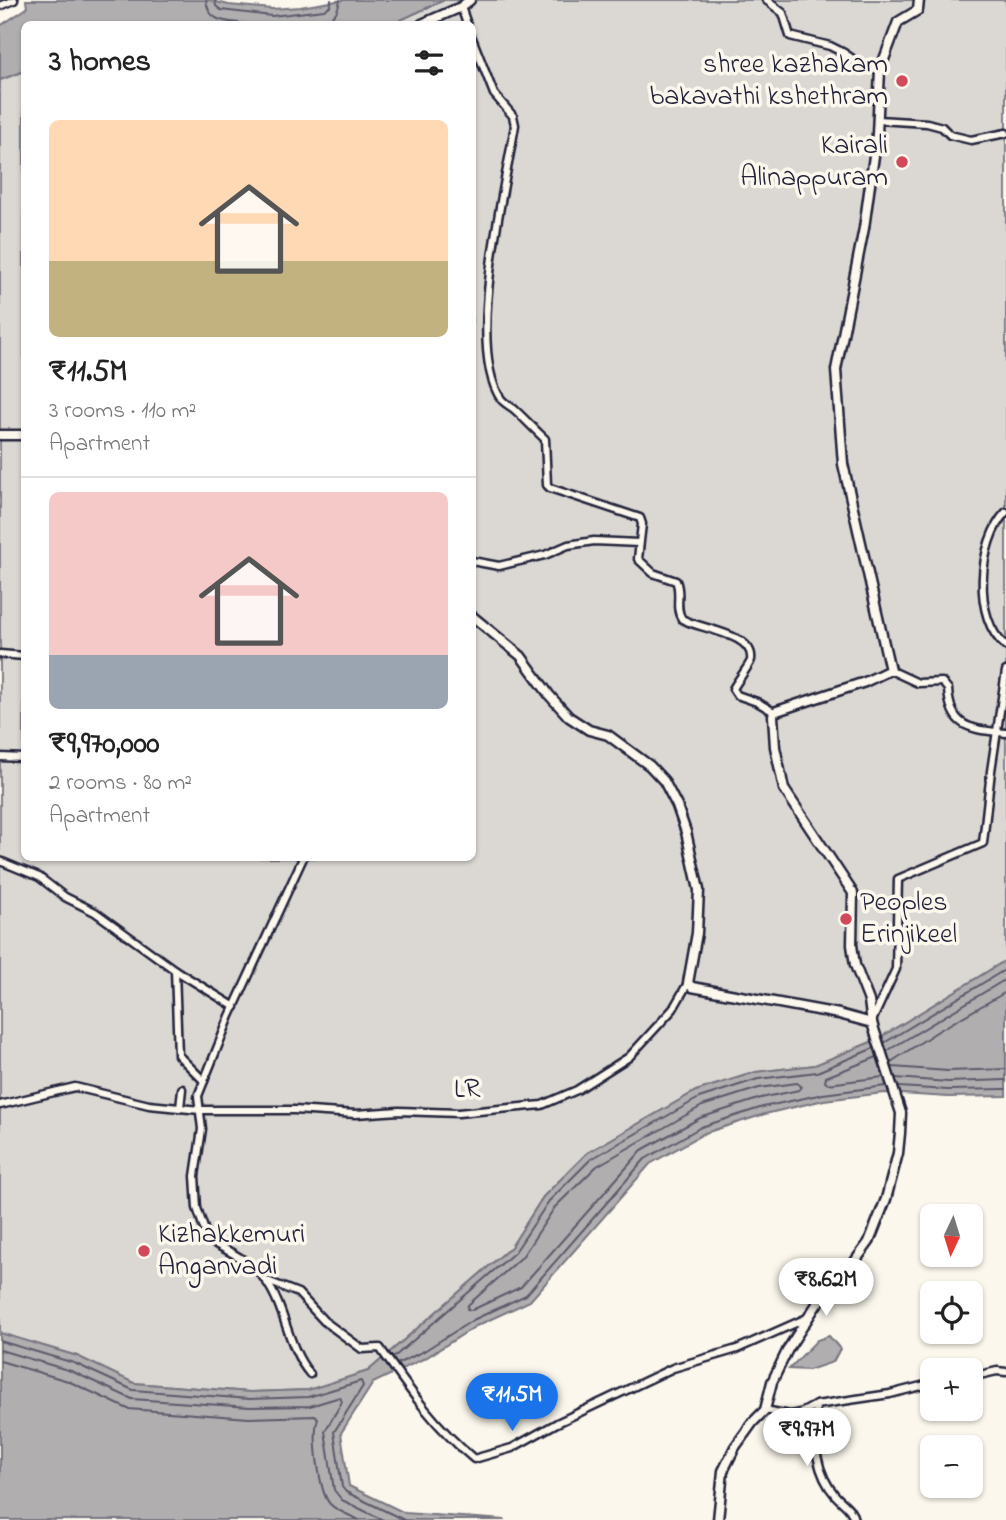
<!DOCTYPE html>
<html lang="en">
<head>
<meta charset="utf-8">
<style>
  :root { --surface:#fff; --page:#f2f2f2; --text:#222; --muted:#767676; --line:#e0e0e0; --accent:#1a73e8 }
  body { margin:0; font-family:"Indie Flower",sans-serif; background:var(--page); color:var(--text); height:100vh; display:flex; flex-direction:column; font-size:26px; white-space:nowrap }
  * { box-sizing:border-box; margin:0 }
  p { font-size:23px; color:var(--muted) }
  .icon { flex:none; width:38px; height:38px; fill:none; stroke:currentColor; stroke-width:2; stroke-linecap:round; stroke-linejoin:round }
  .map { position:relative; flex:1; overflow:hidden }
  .panel { position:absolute; left:21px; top:21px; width:455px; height:840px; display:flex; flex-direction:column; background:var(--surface); border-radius:10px; box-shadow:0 2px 5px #0004 }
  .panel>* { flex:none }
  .needle { width:46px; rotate:184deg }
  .controls { position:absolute; left:920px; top:1204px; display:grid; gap:14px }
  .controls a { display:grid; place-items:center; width:63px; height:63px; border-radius:10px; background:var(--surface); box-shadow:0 2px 5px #0004; font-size:35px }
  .price { position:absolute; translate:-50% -60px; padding:0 16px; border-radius:24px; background:#fff; color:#222; font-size:23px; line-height:46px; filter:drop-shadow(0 2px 4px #0008) }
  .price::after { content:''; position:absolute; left:50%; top:42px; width:21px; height:16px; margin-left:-10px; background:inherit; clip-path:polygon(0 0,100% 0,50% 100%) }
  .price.current { background:var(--accent); color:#fff }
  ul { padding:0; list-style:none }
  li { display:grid; align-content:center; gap:14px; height:371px; padding:0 28px }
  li+li { border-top:2px solid var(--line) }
  li span { display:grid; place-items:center; height:217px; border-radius:10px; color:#555 }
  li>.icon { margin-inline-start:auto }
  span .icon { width:126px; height:126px; fill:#fffc; stroke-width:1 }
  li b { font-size:30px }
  h2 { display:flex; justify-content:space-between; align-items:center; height:84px; padding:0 28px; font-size:30px }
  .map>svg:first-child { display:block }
</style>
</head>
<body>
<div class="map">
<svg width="1006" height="1520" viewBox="0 0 1006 1520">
  <rect width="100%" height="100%" fill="#fbf7ec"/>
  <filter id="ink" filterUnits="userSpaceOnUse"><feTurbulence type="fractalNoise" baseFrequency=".0143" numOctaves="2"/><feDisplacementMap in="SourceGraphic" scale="14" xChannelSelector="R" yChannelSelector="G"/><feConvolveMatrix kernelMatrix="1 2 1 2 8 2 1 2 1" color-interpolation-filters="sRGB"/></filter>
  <g filter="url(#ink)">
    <!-- green -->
    <path fill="#dbd8d3" stroke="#7e7d87" stroke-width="2" d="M444,0H1006V960L876,1040L815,1065L756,1072L696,1091L587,1153L543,1197L511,1247L368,1371L309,1390L250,1392L133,1383L77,1356L0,1333V80L24,71V858H472V24H392Z"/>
    <!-- water -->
    <g fill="#b1aeb0" stroke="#787681" stroke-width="2">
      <path d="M26,0H208L229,5L272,9L300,7L343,0H444L392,24H24V71L0,80V26L27,8Z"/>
      <path d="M1006,960V1096L948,1097L884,1093L824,1100L765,1114L705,1133L650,1164L530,1301L476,1326L427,1357L373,1383L341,1433L349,1486L405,1513L505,1520H0V1333L77,1356L134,1383L250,1392L308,1390L368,1371L511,1247L543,1197L587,1153L696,1091L756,1072L815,1065L876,1040Z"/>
      <path d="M829,1336L840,1349L833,1362L809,1370L789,1369L817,1340Z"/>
    </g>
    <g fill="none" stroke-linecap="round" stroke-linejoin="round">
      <!-- shore -->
      <g stroke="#5b5a6a" stroke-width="2">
        <path d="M206,0C207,8 209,14 216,18C236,27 310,27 330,18C337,14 339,8 340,0"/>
        <path d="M215,0L216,6L221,10L272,16L324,10L330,6L331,0"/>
        <path d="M884,1043L1006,969"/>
        <path d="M887,1051L1006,979"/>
        <path d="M877,1057L826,1077L825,1082L828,1084L883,1077"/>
        <path d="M891,1062L938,1031L1006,992"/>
        <path d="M892,1067L948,1071L1006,1069"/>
        <path d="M896,1078L948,1082L1006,1080"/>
        <path d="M797,1083L801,1086L799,1090L761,1098L700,1118L642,1150L521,1287L472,1310L467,1309L468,1305L522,1257L555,1207L597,1166L702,1106L759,1088Z"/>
        <path d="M899,1087L948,1090L1006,1089"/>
        <path d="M0,1341L74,1363L133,1390L250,1399L308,1397L361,1381L363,1386L334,1432L342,1487L346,1492L404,1520"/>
        <path d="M0,1350L71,1371L132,1399L250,1407L310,1406L340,1397L342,1402L325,1431L334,1490L342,1500L383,1520"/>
        <path d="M393,1358L515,1252L549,1201L591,1159L699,1098L758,1079L817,1072L874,1048"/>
        <path d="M0,1361L68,1381L128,1409L249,1418L316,1416L318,1419C312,1435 319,1492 330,1504C338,1512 350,1515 359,1520"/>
        <path d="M397,1364L424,1351L473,1320L526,1295L645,1159L701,1127L763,1107L823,1094L886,1086"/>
      </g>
      <defs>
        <g id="street">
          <path d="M766,0L783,13L790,36L830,46L844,53L863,66L880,70"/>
          <path d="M0,6L14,0"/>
          <path d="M461,7L467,24"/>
          <path d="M472,38L494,94L513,116L515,125C505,188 465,347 501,399C504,403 510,406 514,409C524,418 534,429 545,439L547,485L550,488L640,518L642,524L638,559L653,573L676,581C682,593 674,608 682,619C698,629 755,633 751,660C750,665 737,681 733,689L737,695L757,702L774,712"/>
          <path d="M878,120L927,123L942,127L950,135L971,140L1006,133"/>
          <path d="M1006,512C978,541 972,620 1006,646"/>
          <path d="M472,561L499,566L545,555L568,545L594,541L639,543"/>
          <path d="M0,654L24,656"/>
          <path d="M890,670L918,683L942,682L948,689C950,730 973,729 1006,733"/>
          <path d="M0,757L24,758"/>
          <path d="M303,858L230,1016L198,1096L202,1129L195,1176L197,1208L208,1240C228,1251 253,1262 266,1281C286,1309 287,1347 310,1374"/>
          <path d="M0,861L39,877L65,897L95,912L175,970L235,1007"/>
          <path d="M175,970L178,1055L204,1081"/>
          <path d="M872,1021L896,969L898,879L983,843L991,771L1006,671"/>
          <path d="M0,1105L75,1087L149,1105L200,1110H294L356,1114L399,1111L458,1113L542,1105L577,1090L629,1057L673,1009L688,983"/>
          <path d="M180,1108L182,1089"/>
          <path d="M265,1280L298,1293L324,1321L362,1349L380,1348C408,1388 436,1428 474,1459L512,1448L557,1423L673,1368L737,1349L807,1318"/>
          <path d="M971,1377L997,1371L1006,1372"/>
          <path d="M816,1405C813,1434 814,1471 835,1495C843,1504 852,1508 854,1520"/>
          <path d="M765,1410L790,1415L803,1412L816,1405L890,1394L933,1383"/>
        </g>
        <g id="secondary">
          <path d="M422,24L461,7L470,0"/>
          <path d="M0,435H24"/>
          <path d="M472,616L521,656L550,696L569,717L589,730L608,735L650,766L664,781L677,806L686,832L699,890L697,933L688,983L692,987L839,1014L872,1023"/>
          <path d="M718,1520L723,1471L735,1447L753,1422L765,1410L772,1382L788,1349L817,1304L853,1264L869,1242L886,1199L898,1153L900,1133L901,1113L872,1023L869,1001L855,965L852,945L853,893L784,789L775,747L773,716L774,712L865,682L890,670L843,464L836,370L864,228L877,134L880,70L898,22L918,10L919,0"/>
        </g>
      </defs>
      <!-- street casing -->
      <use href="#street" stroke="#22223b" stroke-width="11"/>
      <!-- secondary casing -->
      <use href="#secondary" stroke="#22223b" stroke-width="13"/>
      <!-- street -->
      <use href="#street" stroke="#fbf7ec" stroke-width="6"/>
      <!-- secondary -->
      <use href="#secondary" stroke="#fbf7ec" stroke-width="8"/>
    </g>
  </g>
  <!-- markers -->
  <g fill="#d1495b" stroke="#fbf7ec" stroke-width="2.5">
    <circle cx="902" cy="81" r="7"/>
    <circle cx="902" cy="162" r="7"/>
    <circle cx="846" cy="919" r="7"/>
    <circle cx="144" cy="1251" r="7"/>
  </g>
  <g text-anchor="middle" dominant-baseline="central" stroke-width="7" stroke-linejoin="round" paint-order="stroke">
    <!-- poi labels -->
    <g font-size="28" fill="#22223b" stroke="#fbf7ec" text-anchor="end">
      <text x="888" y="65">shree kazhakam<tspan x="888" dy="32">bakavathi kshethram</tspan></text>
      <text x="888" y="146">Kairali<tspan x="888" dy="32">Alinappuram</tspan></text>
      <text x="860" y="903" text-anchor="start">Peoples<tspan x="860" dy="32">Erinjikeel</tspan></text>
      <text x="158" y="1235" text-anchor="start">Kizhakkemuri<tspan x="158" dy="32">Anganvadi</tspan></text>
    </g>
    <!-- street labels -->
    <g font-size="28" fill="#22223b" stroke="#fbf7ec">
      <text transform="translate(467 1090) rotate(-4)">LR</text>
    </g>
  </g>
</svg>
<div class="controls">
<a><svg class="needle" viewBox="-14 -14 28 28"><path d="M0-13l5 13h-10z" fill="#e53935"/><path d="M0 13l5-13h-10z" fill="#767676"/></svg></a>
<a><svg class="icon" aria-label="locate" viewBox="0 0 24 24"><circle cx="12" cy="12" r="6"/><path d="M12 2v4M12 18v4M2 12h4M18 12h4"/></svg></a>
<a>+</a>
<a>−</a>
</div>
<b class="price" style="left:826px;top:1318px">₹8.62M</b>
<b class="price current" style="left:512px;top:1433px">₹11.5M</b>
<b class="price" style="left:807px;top:1468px">₹9.97M</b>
<section class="panel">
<h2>3 homes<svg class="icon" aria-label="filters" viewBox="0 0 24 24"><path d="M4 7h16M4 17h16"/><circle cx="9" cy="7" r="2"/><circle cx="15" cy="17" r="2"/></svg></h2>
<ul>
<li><span style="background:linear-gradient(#ffd9b3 65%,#c2b280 0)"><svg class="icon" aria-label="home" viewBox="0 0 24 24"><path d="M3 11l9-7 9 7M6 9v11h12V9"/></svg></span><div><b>₹11.5M</b><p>3 rooms · 110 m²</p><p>Apartment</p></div></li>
<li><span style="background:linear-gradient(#f6c9c9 75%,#9aa5b1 0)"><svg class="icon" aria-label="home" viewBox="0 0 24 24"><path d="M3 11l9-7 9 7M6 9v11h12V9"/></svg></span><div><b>₹9,970,000</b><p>2 rooms · 80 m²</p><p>Apartment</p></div></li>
</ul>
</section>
</div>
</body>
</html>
